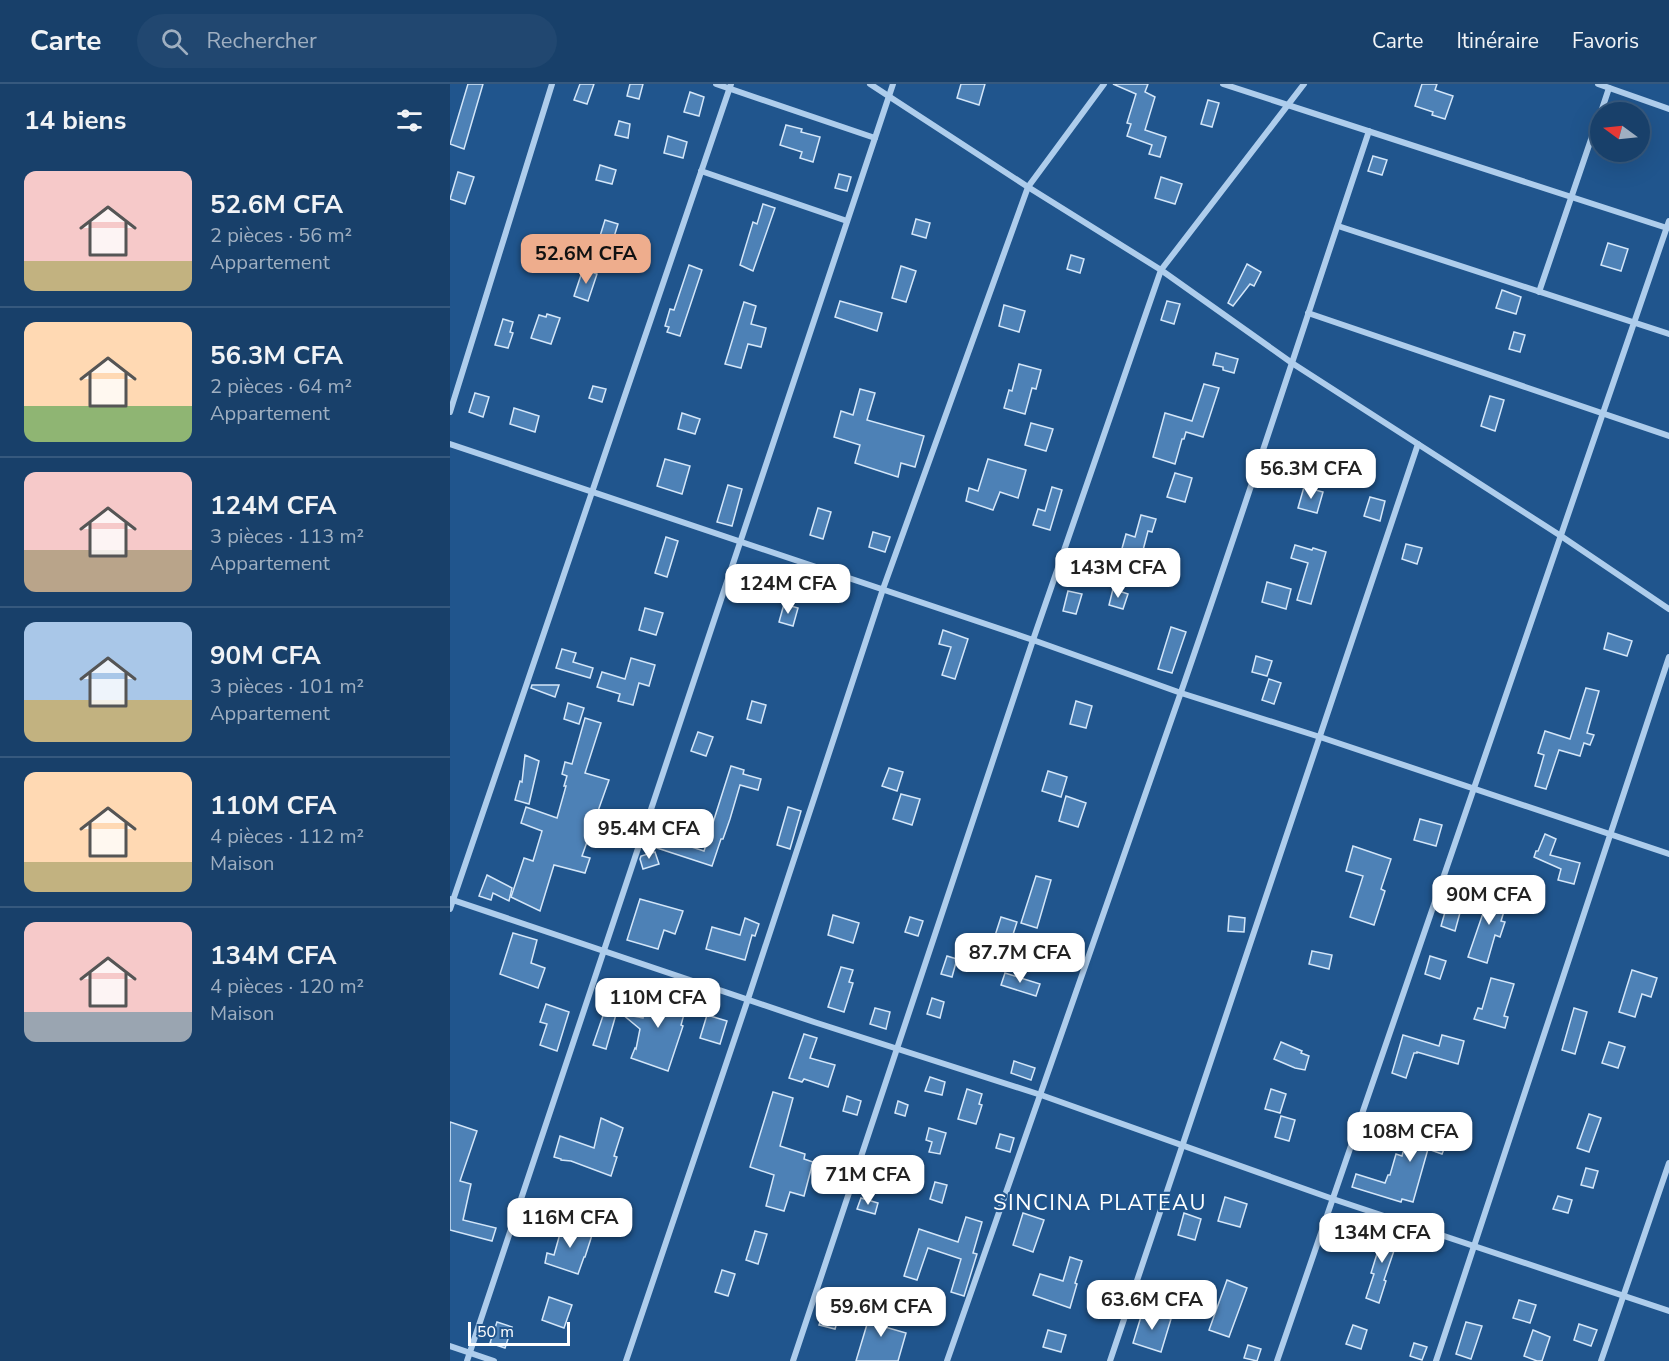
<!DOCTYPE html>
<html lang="fr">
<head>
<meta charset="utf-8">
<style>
  :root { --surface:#18406a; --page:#214770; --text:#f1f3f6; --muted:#9fafc1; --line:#36597e; --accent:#eead8d }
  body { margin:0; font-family:"Nunito Sans",sans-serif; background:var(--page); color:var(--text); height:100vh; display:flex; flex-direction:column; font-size:22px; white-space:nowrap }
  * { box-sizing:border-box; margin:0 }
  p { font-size:20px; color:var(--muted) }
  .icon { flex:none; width:33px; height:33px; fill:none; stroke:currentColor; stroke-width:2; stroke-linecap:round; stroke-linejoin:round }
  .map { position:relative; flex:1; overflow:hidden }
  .panel { display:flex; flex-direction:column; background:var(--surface); width:450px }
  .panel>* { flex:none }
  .needle { width:39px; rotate:285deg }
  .fabs { position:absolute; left:1140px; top:18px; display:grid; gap:12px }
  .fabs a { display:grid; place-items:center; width:60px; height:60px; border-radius:50%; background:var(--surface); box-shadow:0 6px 24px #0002,0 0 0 2px var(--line); font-size:30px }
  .scale { position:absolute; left:18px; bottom:15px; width:102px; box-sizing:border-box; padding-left:6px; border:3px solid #fff; border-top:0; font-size:16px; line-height:21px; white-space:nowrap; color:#fff; -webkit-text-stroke:4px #20558d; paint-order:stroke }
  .price { position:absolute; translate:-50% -51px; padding:0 14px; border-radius:12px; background:#fff; color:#222; font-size:20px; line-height:39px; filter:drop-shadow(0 2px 3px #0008) }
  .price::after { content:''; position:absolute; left:50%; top:36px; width:18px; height:14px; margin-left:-9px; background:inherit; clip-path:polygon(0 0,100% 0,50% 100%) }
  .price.on { background:var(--accent); color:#111 }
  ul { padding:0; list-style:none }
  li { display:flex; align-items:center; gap:18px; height:150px; padding:0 24px }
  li+li { border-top:2px solid var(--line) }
  li span { display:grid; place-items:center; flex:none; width:168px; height:120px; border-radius:12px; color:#555 }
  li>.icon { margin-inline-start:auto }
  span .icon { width:72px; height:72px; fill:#fffc; stroke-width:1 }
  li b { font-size:26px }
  h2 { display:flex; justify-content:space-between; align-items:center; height:72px; padding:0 24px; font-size:26px }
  header { display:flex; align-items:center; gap:36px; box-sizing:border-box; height:84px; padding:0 30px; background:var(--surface); border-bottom:2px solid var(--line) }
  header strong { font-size:28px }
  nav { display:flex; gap:33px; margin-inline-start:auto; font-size:21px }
  .search { width:420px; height:54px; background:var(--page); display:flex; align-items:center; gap:15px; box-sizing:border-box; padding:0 21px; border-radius:33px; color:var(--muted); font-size:22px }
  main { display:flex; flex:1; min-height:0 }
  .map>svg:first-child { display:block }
</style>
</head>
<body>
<header>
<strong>Carte</strong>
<div class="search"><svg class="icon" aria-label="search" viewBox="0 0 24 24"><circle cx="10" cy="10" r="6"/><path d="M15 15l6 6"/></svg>Rechercher</div>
<nav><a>Carte</a><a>Itinéraire</a><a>Favoris</a></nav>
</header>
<main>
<section class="panel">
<h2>14 biens<svg class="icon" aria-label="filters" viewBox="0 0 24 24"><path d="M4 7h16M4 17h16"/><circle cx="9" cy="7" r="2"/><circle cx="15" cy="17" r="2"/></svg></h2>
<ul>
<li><span style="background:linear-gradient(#f6c9c9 75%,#c2b280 0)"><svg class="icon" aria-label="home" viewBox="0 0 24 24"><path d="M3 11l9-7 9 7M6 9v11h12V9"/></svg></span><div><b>52.6M CFA</b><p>2 pièces · 56 m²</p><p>Appartement</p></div></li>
<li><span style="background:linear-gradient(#ffd9b3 70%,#8fb573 0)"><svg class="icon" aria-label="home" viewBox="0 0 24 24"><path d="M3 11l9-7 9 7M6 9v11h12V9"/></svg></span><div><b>56.3M CFA</b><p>2 pièces · 64 m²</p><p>Appartement</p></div></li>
<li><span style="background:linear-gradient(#f6c9c9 65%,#b9a48a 0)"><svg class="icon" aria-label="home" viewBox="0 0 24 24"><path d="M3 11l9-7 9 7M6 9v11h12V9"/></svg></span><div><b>124M CFA</b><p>3 pièces · 113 m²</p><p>Appartement</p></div></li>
<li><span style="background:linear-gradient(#a9c7e8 65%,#c2b280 0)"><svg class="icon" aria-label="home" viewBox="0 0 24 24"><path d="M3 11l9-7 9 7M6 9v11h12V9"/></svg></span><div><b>90M CFA</b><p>3 pièces · 101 m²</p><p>Appartement</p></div></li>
<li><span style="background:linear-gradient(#ffd9b3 75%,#c2b280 0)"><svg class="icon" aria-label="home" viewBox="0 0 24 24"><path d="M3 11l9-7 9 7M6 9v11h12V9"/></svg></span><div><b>110M CFA</b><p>4 pièces · 112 m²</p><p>Maison</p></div></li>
<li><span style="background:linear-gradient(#f6c9c9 75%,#9aa5b1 0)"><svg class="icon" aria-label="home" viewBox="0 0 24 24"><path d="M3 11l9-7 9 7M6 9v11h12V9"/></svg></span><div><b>134M CFA</b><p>4 pièces · 120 m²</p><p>Maison</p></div></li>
</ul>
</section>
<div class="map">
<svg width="1219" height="1277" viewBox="0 0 1219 1277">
  <rect width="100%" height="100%" fill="#20558d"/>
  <!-- building -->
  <g fill="#4d81b6" stroke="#d3e6f9" stroke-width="1.5">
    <path d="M18,0H33L14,65L0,60Z"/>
    <path d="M130,0H144L137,20L124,16Z"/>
    <path d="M180,0H193L189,15L177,12Z"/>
    <path d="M511,0H535L529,21L507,14Z"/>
    <path d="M663,0H698L695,8L705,13L695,46L716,53L710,73L699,70L702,61L677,52L681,40L677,39L686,10Z"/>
    <path d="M972,0H987L985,6L1003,12L995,35L982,31L983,28L965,22Z"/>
    <path d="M240,8L254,13L249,32L234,28Z"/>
    <path d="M758,16L769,19L762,43L751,40Z"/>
    <path d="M169,37L180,40L178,54L165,51Z"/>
    <path d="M336,41L352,45L351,48L370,53L363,78L350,74L352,68L330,61Z"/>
    <path d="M218,52L237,58L233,74L214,69Z"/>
    <path d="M923,72L937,76L932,91L918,87Z"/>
    <path d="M150,81L166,86L162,100L146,96Z"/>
    <path d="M8,88L24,93L15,120L0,115Z"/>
    <path d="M389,90L401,93L397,107L385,104Z"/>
    <path d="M711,93L732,100L725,120L705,114Z"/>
    <path d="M313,120L325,124L303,187L290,181L303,138L307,140Z"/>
    <path d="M466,135L480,139L476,154L462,150Z"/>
    <path d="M155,136L168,140L159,169L146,165Z"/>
    <path d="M1158,159L1178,165L1171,187L1151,181Z"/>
    <path d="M621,171L634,175L630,189L617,185Z"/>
    <path d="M797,180L811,188L804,202L800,200L783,222L778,219Z"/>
    <path d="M239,181L252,186L230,252L217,248L219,243L215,242L220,225L224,226Z"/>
    <path d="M451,182L466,187L456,218L442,214Z"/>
    <path d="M133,185L147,190L138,217L124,212Z"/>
    <path d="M1052,206L1071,213L1066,230L1046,224Z"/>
    <path d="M390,217L432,229L427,247L385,233Z"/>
    <path d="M717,217L730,220L724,240L711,236Z"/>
    <path d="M294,218L306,222L301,240L316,244L311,263L298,260L291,284L275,280Z"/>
    <path d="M554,221L575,227L569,248L549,242Z"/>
    <path d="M97,230L110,234L101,260L81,254L89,231L96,233Z"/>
    <path d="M53,235L63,238L60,248L63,249L58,264L45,261Z"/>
    <path d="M1064,248L1075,251L1070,268L1059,265Z"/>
    <path d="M766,269L788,275L784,289L773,286V283L763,281Z"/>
    <path d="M569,280L591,286L586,305L582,304L575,330L554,324L559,306L562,307Z"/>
    <path d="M754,300L769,304L753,353L736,348L734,355H732L725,380L703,373L715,329L742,337Z"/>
    <path d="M143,302L156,305L152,318L139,314Z"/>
    <path d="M410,305L425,309L417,336L474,352L465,383L451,379L448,393L405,379L410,361L384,353L391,327L403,331Z"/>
    <path d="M25,309L39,313L33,333L19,328Z"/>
    <path d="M1040,312L1054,316L1045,347L1031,342Z"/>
    <path d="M64,324L89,332L85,348L60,340Z"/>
    <path d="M232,329L250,335L245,350L228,345Z"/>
    <path d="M581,339L603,345L596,367L575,361Z"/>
    <path d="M215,375L240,382L232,410L207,402Z"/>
    <path d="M538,375L576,386L568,414L550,408L543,426L516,417L519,404L528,407Z"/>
    <path d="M725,389L742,394L735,418L717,413Z"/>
    <path d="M278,401L292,405L282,442L267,438Z"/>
    <path d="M602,403L612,406L600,446L583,441L588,425L595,427Z"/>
    <path d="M854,403L873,408L867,429L848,424Z"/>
    <path d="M920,413L935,417L930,437L914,432Z"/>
    <path d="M368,424L381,428L373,455L360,451Z"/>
    <path d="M691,431L706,435L702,448L698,447L691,474L671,468L676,450L685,453Z"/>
    <path d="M423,448L440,453L435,468L419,463Z"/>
    <path d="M216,453L228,457L217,493L205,489Z"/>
    <path d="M956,460L972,464L967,480L952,475Z"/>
    <path d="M845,461L862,466L863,464L876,468L861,520L847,516L858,479L841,474Z"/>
    <path d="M817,498L841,505L836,525L812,518Z"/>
    <path d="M663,505L678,510L673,525L659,521Z"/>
    <path d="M618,507L632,510L626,530L613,527Z"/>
    <path d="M334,520L348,524L343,542L329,538Z"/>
    <path d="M195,524L213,529L206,551L189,546Z"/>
    <path d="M721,543L736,548L722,589L708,585Z"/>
    <path d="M493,546L518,555L505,595L492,591L501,563L489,560Z"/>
    <path d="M1158,549L1182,557L1177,572L1154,565Z"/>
    <path d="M112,565L126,569L123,578L143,584L140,594L106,584Z"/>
    <path d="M806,572L822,577L817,592L802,588Z"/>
    <path d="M181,574L205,581L199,602L189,599L183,621L168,617L170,610L147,603L152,588L175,595Z"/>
    <path d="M819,595L831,599L824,620L812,616Z"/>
    <path d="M82,601H109L105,613L81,604Z"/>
    <path d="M1136,604L1149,607L1137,649L1144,651L1140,661L1134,659L1130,672L1109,666L1096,705L1085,702L1094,671L1088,669L1095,647L1120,655Z"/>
    <path d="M302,617L316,621L311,639L297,635Z"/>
    <path d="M626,617L642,622L636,644L620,640Z"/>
    <path d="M118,619L134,624L129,640L114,635Z"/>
    <path d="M135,634L151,639L135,689L159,696L132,772L140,774L135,789L104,781L90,827L61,813L74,774L83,777L92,747L71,739L76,723L107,734L116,702H114L117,692L112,690L115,678L122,680Z"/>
    <path d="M248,648L263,653L256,672L241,667Z"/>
    <path d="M75,671L89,677L79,720L65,716L70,697L72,698Z"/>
    <path d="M281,682L294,686L293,690L311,695L308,706L290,701L280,735L273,755H271L262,782L207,764L211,753L254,767Z"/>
    <path d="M439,684L453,688L447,707L432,702Z"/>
    <path d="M598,687L617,693L611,713L592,707Z"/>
    <path d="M451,710L470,715L462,741L443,735Z"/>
    <path d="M616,712L636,719L628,743L609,737Z"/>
    <path d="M338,723L351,727L340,765L327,761Z"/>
    <path d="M970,735L992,741L986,762L964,756Z"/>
    <path d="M1095,750L1106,755L1100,771L1130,779L1124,800L1108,796L1111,785L1084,773L1086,767H1088Z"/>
    <path d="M903,762L941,775L931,805L935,807L924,841L900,833L913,792L896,787Z"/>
    <path d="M205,768L209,780L193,785L190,775L191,772Z"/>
    <path d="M37,791L62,804L59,817L43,809L41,816L29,812Z"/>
    <path d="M586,792L601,796L587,844L571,839Z"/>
    <path d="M1041,806L1059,811L1051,837L1055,838L1050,853L1045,851L1037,879L1018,873Z"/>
    <path d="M190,815L233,827L225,850L214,846L208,865L177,856Z"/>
    <path d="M997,821L1011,825L1005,847L991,842Z"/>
    <path d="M383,831L409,839L403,859L378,851Z"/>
    <path d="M779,832L795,834L794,848L778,847Z"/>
    <path d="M460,833L473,837L468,852L455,848Z"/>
    <path d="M551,833L567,838L558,866L542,861Z"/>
    <path d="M295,834L309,840L305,852L302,851L295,876L256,865L262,843L290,851Z"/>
    <path d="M63,849L87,856L81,879L95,884L88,904L50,890Z"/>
    <path d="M862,867L882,871L879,885L859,880Z"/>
    <path d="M497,872L507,875L502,893L491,890Z"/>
    <path d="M980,872L996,877L990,895L975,890Z"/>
    <path d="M391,883L403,886L399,898L403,899L394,928L378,923Z"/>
    <path d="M1182,886L1207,894L1201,913L1192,910L1185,933L1169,928Z"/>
    <path d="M555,889L590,900L586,912L551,901Z"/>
    <path d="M1041,894L1064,900L1054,932L1058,933L1055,944L1024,935L1028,924L1032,925Z"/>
    <path d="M196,897L213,902L209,914L203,913L236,923L231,941L233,942L218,987L181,974L185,964L186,965L190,945L172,930L193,934L200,912L192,910Z"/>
    <path d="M482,914L494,918L490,934L477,930Z"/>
    <path d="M96,920L119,928L107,967L90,961L97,940L90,938Z"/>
    <path d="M156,923L167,927L156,965L143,961Z"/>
    <path d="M425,924L440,928L436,945L420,940Z"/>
    <path d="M1124,924L1137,928L1125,970L1112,966Z"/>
    <path d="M257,931L277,937L270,960L250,954Z"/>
    <path d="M354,950L367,954L360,974L385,981L378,1003L354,995L352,998L339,994Z"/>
    <path d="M953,951L989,962L992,951L1014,957L1008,980L967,968V969H964L956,994L942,989Z"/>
    <path d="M831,958L852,967L851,969L859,972L855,986L845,984L824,975Z"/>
    <path d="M1159,958L1175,963L1168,984L1152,979Z"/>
    <path d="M564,977L585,984L581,996L561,989Z"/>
    <path d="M480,993L495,998L492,1011L475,1007Z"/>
    <path d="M517,1005L532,1010L529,1020L532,1021L526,1040L508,1035Z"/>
    <path d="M821,1005L836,1010L830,1029L815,1025Z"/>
    <path d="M323,1008L343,1014L330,1062L355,1070L354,1075L363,1078L354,1112L340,1108L334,1127L316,1122L324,1091L300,1083Z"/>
    <path d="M397,1012L411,1017L407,1031L393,1027Z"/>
    <path d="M448,1017L458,1021L455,1032L445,1029Z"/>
    <path d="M1139,1030L1151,1034L1139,1068L1127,1064Z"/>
    <path d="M982,1031L1004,1036L1003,1038H1005L992,1070L978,1065L963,1118L952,1115L951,1118L902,1103L906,1090L935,1099L938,1091H940L946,1070L952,1072L959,1046L977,1051Z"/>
    <path d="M831,1032L845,1036L839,1057L825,1053Z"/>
    <path d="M151,1034L173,1044L164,1072L167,1073L161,1092L121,1077L111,1076V1075L104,1073L110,1052L144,1064Z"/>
    <path d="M0,1038L27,1047L10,1097L21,1100L13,1136L46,1144L42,1157L0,1146Z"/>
    <path d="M479,1044L496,1049L490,1070L479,1068L482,1058L476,1056Z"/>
    <path d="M550,1050L564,1054L560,1068L546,1064Z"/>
    <path d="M1136,1084L1148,1087L1143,1104L1131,1101Z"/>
    <path d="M485,1098L497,1101L492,1119L480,1115Z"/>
    <path d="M1108,1112L1122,1116L1118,1129L1103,1125Z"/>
    <path d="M775,1113L797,1120L790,1143L768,1137Z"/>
    <path d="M411,1114L428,1119L425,1130L407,1125Z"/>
    <path d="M151,1123L166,1127L162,1140L147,1136Z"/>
    <path d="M573,1129L594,1136L583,1168L563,1161Z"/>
    <path d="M734,1129L751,1135L745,1156L728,1151Z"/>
    <path d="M516,1133L532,1138L523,1169L527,1170L514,1212L501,1208L511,1175L478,1164L467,1196L454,1192L469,1145L508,1158Z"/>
    <path d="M113,1139L143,1148L135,1173H134L128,1190L95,1179L97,1169L104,1171Z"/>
    <path d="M935,1144L950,1149L934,1196L936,1197L929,1219L916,1214L924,1190L921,1189Z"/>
    <path d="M305,1147L317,1150L308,1180L296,1176Z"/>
    <path d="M620,1173L632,1177L625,1199L627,1200L620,1224L583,1211L590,1190L613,1197Z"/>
    <path d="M272,1186L285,1190L278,1212L265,1208Z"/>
    <path d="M777,1196L797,1204L779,1253L759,1246Z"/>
    <path d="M382,1204L396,1207L385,1245L369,1241Z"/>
    <path d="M99,1213L122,1221L114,1244L92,1236Z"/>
    <path d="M1069,1216L1086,1221L1080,1239L1063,1234Z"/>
    <path d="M424,1217L441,1222L435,1243L456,1249L448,1277H406Z"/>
    <path d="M693,1226L721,1235L711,1268L683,1259Z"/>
    <path d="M47,1238L62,1243L55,1264L40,1259Z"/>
    <path d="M1016,1238L1032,1242L1021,1275L1006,1270Z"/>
    <path d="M1129,1240L1147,1246L1141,1262L1124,1256Z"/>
    <path d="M903,1241L917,1246L911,1265L896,1260Z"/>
    <path d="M598,1246L616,1251L611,1268L593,1263Z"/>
    <path d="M1083,1246L1100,1253L1092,1277H1087L1074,1272Z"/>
    <path d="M964,1259L977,1263L972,1276L960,1272Z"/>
    <path d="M798,1261L811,1265L807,1277L794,1274Z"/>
  </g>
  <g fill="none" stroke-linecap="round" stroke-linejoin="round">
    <!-- minor -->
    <g stroke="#aecdec" stroke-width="6">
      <path d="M266,0L425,54"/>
      <path d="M420,0L578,103L711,186L842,279L1111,452L1219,525"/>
      <path d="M773,0L1217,144"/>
      <path d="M1148,0L1219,25"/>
      <path d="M1151,28L1159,4"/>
      <path d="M251,87L397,137"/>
      <path d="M888,142L1219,250"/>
      <path d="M1089,208L1150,29"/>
      <path d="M858,229L1219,352"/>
      <path d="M0,328L102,0"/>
      <path d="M0,360L583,556L731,609L870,653L1219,770"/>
      <path d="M0,815L364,938L591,1011L883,1115L1219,1227"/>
      <path d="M0,825L281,0"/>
      <path d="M0,1262L44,1277"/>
      <path d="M17,1277L443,0"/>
      <path d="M176,1277L298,915L433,505L578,103L654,0"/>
      <path d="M343,1277L583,556L711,186L854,0"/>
      <path d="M497,1277C576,1055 653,833 730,611C795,424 856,235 919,47"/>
      <path d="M660,1277L968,360"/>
      <path d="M827,1277L1219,137"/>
      <path d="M986,1277L1219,573"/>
      <path d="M1151,1277L1219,1079"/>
    </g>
  </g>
  <g text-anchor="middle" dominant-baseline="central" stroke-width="4.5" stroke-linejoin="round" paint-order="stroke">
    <!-- quarter labels -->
    <g font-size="22" letter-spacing="1.5" fill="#fff" stroke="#20558d">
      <text x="650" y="1119">SINCINA PLATEAU</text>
    </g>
  </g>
</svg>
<div class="fabs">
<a><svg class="needle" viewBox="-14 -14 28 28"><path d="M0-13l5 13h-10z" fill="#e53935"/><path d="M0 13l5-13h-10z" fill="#9fafc1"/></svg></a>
</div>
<div class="scale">50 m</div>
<b class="price on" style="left:136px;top:201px">52.6M CFA</b>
<b class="price" style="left:861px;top:416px">56.3M CFA</b>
<b class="price" style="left:668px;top:515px">143M CFA</b>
<b class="price" style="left:338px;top:531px">124M CFA</b>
<b class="price" style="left:199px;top:776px">95.4M CFA</b>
<b class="price" style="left:1039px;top:842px">90M CFA</b>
<b class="price" style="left:570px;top:900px">87.7M CFA</b>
<b class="price" style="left:208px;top:945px">110M CFA</b>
<b class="price" style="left:960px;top:1079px">108M CFA</b>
<b class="price" style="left:418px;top:1122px">71M CFA</b>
<b class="price" style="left:120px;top:1165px">116M CFA</b>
<b class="price" style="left:932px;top:1180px">134M CFA</b>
<b class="price" style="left:702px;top:1247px">63.6M CFA</b>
<b class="price" style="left:431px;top:1254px">59.6M CFA</b>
</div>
</main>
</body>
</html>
